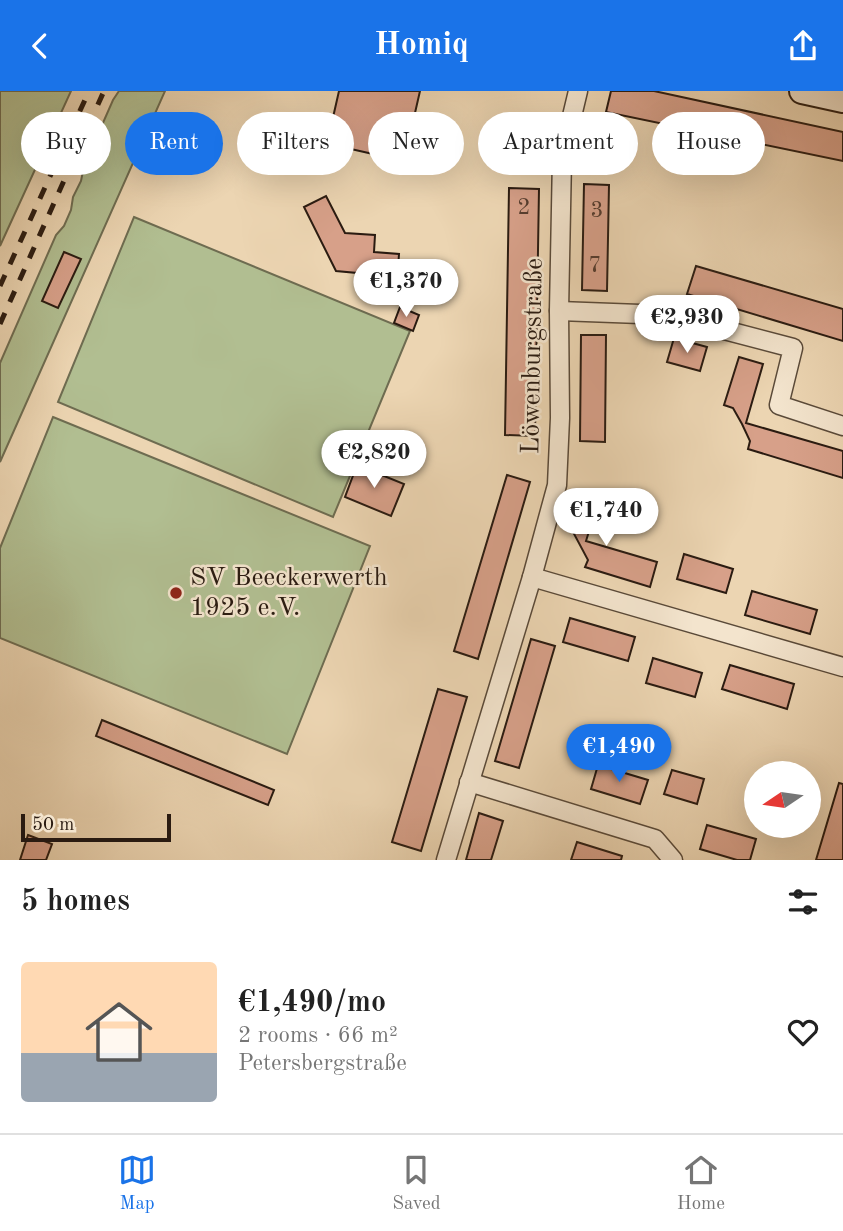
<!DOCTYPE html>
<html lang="en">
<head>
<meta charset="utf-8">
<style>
  :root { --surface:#fff; --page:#f2f2f2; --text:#222; --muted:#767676; --line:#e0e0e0; --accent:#1a73e8 }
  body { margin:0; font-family:"Old Standard TT",serif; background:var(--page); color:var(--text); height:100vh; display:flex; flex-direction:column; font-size:26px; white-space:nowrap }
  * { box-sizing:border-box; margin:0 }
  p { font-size:23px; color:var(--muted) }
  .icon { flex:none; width:38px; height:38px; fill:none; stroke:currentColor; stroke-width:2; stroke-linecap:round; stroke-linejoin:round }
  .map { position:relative; height:769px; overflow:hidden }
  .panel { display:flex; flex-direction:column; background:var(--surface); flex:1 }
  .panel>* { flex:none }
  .hud { position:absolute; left:21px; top:21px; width:802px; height:63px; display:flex; gap:14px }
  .needle { width:46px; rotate:257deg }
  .buttons { position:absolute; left:744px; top:670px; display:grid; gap:14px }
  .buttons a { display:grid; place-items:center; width:77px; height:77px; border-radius:50%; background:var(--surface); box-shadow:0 7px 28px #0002; font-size:35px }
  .scale { position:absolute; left:21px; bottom:18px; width:150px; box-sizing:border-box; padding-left:7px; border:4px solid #2a1b11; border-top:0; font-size:19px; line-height:24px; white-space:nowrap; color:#2a1b11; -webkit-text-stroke:5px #f3e4cd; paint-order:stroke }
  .price { position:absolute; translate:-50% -60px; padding:0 16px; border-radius:24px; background:#fff; color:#222; font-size:23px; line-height:46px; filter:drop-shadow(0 2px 4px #0008) }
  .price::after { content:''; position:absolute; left:50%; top:42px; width:21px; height:16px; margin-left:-10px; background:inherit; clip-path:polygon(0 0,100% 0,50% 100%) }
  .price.active { background:var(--accent); color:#fff }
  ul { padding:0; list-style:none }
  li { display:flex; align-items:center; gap:21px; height:175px; padding:0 21px }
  li span { display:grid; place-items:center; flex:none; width:196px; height:140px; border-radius:7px; color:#555 }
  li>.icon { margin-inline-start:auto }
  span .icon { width:84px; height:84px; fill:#fffc; stroke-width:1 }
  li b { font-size:30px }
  h2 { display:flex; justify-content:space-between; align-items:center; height:84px; padding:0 21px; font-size:30px }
  .chip { padding:0 24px; border-radius:32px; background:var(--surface); box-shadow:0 7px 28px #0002; font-size:24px; line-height:63px }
  .chip.active { background:var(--accent); color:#fff }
  header { display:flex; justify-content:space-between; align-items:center; height:91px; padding:0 21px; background:var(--accent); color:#fff; font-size:32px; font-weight:600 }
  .tab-bar { display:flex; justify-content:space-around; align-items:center; height:98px; border-top:2px solid var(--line); background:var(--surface); font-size:19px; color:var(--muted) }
  .tab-bar a { display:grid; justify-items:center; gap:4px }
  .tab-bar .active { color:var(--accent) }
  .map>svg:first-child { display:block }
</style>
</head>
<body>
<header><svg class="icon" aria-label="back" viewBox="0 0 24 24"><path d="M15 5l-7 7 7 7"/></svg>Homiq<svg class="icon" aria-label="share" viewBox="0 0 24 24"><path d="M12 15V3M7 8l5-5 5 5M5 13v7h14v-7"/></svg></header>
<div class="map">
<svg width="843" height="769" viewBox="0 0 843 769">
  <rect width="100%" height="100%" fill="#ecd5b2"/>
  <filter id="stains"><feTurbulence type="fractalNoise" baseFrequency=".00286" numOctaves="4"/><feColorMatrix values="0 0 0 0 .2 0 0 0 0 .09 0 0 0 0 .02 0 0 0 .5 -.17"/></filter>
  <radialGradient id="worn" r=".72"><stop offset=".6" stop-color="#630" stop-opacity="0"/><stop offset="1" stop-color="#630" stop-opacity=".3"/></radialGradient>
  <!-- green -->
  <g fill="#b1be91" stroke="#6e6c51" stroke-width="2">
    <path d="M0,0H71L0,155Z"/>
    <path d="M119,0H165L0,371V272L56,144L64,135L71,119L73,106L81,90L84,75L113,9Z"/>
    <path d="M134,126L410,240L333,426L58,311Z"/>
    <path d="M53,326L370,455L287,663L0,547V457Z"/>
  </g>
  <!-- building -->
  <g fill="#d7a089" stroke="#2a1b11" stroke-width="2">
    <path d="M339,0H420L404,70L342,56L344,47L329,44Z"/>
    <path d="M611,0H654L843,41V70L606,21Z"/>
    <path d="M584,93L609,94L607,200L582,199Z"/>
    <path d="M509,97L539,98L535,345L505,344Z"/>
    <path d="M326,105L345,142L375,144L374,161L399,163L397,192L357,190V182L336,180L304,116Z"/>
    <path d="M64,161L81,168L58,217L42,210Z"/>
    <path d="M696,175L843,218V250L687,203Z"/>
    <path d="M400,216L419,224L413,240L394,232Z"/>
    <path d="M581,244H606L605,351L580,350Z"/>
    <path d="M674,247L707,256L700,280L667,271Z"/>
    <path d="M739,266L763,273L746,332L843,360V387L748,358L750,350L742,333L733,317L724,314Z"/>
    <path d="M357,374L404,393L391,425L345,406Z"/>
    <path d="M507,384L530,391L478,568L454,560Z"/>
    <path d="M574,404L598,411L586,450L657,471L650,496L585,476L588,469L572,439L564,437Z"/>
    <path d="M684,463L733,478L726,502L677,488Z"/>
    <path d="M752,500L817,519L810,543L745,524Z"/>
    <path d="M570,527L635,546L628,570L563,551Z"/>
    <path d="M531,548L555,555L519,677L495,670Z"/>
    <path d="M653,567L702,582L695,606L646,592Z"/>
    <path d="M730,574L794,593L787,618L722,598Z"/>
    <path d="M438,598L467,606L421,760L392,751Z"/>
    <path d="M102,629L274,699L268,714L96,645Z"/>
    <path d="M598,674L648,689L640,713L591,698Z"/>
    <path d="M672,679L704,688L697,713L664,703Z"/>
    <path d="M839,692L843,693V769H816Z"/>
    <path d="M479,722L503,730L491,769H466Z"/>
    <path d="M707,734L756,748L750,769H737L700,758Z"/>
    <path d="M28,744L52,753L46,769H20Z"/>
    <path d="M577,751L622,765L621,769H571Z"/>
  </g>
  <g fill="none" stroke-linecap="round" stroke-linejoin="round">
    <defs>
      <g id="street">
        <path d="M559,220L667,224L793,257L779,314L843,335"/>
        <path d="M532,486L843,576"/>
        <path d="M469,691L655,748L673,769"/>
        <path d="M446,769L532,486L557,394L560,327L559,220L562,67L578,0"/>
      </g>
      <path id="secondary" d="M802,0L843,9"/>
    </defs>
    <!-- street casing -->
    <use href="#street" stroke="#5a4a39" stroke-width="21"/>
    <!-- secondary casing -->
    <use href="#secondary" stroke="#2a1b11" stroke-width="28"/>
    <!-- street -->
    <use href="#street" stroke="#f3e4cd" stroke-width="18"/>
    <!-- secondary -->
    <use href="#secondary" stroke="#f3e4cd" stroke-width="24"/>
    <!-- rail -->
    <g stroke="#2a1b11" stroke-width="5" stroke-dasharray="12 12" stroke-linecap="butt">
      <path d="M0,195L89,0"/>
      <path d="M0,233L104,0"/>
    </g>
  </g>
  <!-- markers -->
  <circle fill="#8f2418" stroke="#f3e4cd" stroke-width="2.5" cx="176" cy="502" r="7"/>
  <g text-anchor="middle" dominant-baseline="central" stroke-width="5" stroke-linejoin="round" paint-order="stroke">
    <!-- number labels -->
    <g font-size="23" fill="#553c2f">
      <text x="524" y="116">2</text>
      <text x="597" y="119">3</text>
      <text x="595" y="174">7</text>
    </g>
    <!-- street labels -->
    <g font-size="26" fill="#2a1b11" stroke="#f3e4cd">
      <text transform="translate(533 265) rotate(-89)">Löwenburgstraße</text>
    </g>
    <!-- poi labels -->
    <g font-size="26" fill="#2a1b11" stroke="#f3e4cd" text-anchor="start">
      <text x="190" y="487">SV Beeckerwerth<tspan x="190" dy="30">1925 e.V.</tspan></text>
    </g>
  </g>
  <rect width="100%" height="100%" filter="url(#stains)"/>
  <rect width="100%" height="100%" fill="url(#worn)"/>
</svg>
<div class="buttons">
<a><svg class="needle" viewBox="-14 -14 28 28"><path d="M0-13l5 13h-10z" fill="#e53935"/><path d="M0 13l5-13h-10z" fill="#767676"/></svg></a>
</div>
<div class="scale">50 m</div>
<b class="price" style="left:406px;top:228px">€1,370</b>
<b class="price" style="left:687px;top:264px">€2,930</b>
<b class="price" style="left:374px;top:399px">€2,820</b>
<b class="price" style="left:606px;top:457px">€1,740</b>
<b class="price active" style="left:619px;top:693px">€1,490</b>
<div class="hud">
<a class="chip">Buy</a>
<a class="chip active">Rent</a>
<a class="chip">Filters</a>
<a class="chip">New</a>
<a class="chip">Apartment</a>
<a class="chip">House</a>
</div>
</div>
<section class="panel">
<h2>5 homes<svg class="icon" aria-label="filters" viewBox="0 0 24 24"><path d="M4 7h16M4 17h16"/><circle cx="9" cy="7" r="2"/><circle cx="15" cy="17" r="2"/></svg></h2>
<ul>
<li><span style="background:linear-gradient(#ffd9b3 65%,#9aa5b1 0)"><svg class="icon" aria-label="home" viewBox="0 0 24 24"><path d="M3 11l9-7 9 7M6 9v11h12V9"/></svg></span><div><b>€1,490/mo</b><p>2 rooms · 66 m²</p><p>Petersbergstraße</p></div><svg class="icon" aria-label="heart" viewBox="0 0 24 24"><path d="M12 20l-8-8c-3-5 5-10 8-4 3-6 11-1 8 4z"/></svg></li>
</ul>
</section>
<nav class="tab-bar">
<a class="active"><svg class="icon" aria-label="map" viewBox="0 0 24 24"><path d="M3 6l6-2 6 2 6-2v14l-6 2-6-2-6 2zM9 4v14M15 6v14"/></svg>Map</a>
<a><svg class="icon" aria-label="saved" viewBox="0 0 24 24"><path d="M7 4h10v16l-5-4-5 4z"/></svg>Saved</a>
<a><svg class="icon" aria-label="home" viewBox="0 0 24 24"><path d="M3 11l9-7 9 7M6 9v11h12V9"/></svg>Home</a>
</nav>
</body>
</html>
